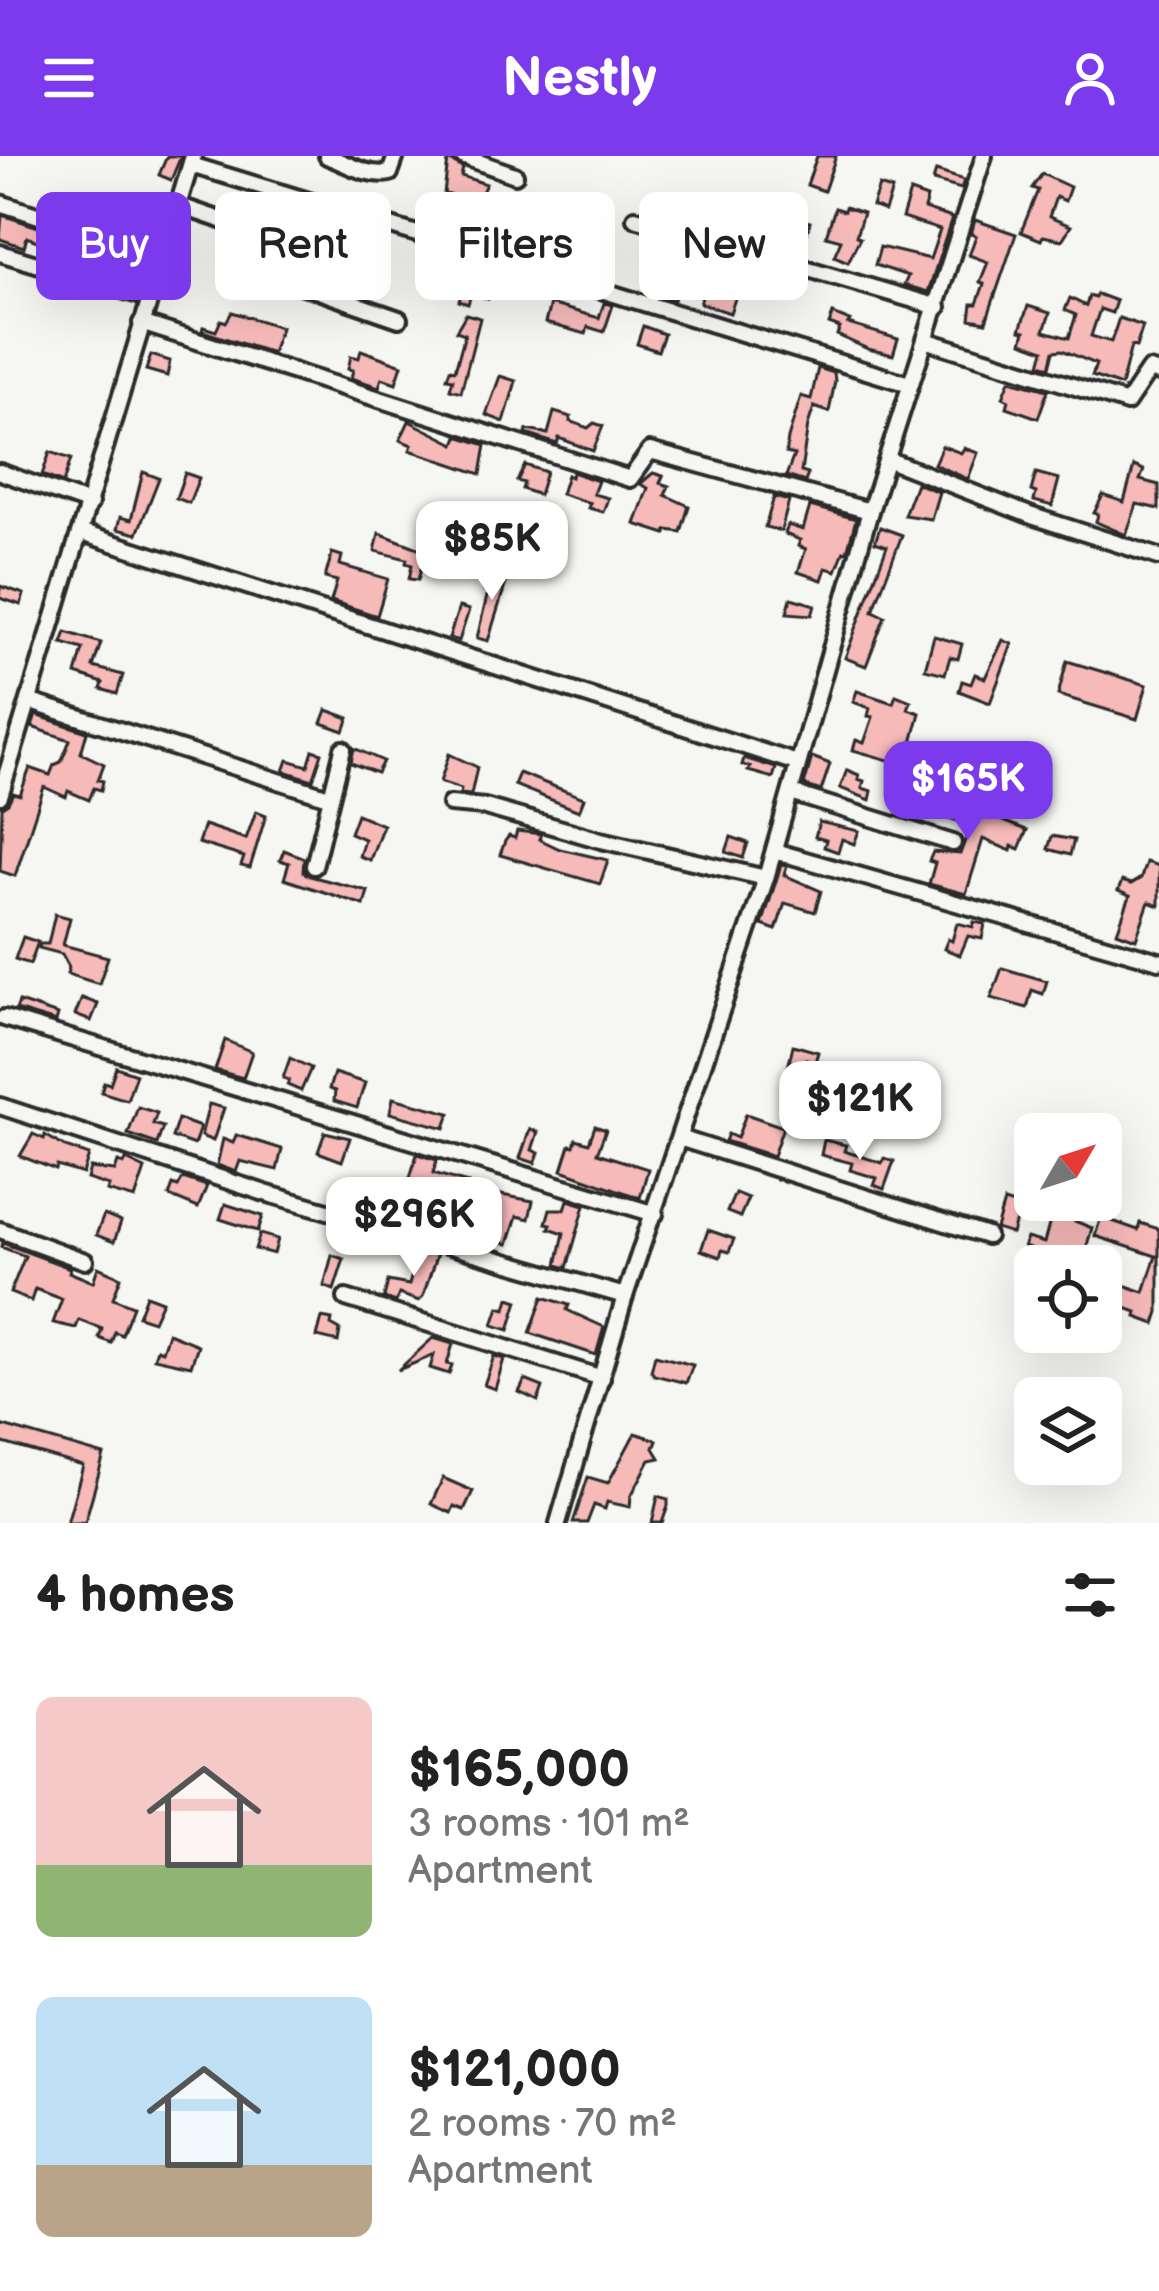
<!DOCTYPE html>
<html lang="en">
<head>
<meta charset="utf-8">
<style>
  :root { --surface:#fff; --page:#f2f2f2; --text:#222; --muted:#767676; --accent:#7c3aed }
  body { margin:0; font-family:"Balsamiq Sans",sans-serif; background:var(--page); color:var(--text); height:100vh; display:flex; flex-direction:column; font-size:45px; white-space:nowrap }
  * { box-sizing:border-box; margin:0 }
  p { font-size:39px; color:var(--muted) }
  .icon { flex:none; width:66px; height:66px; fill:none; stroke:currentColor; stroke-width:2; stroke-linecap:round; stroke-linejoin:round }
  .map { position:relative; height:1367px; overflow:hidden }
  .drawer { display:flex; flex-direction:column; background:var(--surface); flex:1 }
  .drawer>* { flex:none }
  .top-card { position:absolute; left:36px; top:36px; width:1089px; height:108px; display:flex; gap:24px }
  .needle { width:78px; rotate:51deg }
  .buttons { position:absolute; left:1014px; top:957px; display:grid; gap:24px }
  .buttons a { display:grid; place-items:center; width:108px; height:108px; border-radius:18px; background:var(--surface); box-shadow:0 12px 48px #0002; font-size:60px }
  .price { position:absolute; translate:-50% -102px; padding:0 27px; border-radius:24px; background:#fff; color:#222; font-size:39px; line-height:78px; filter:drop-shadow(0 3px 6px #0008) }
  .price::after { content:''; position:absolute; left:50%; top:72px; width:36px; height:27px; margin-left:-18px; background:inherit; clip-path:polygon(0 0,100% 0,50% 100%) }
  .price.selected { background:var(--accent); color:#fff }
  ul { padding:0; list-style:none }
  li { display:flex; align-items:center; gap:36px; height:300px; padding:0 36px }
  li span { display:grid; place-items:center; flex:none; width:336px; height:240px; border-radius:18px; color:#555 }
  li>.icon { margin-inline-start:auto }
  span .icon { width:144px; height:144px; fill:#fffc; stroke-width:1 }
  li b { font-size:51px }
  h2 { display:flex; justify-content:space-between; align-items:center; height:144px; padding:0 36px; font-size:51px }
  .tag { padding:0 42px; border-radius:18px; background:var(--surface); box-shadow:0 12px 48px #0002; font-size:42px; line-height:108px }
  .tag.selected { background:var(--accent); color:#fff }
  header { display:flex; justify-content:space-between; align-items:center; height:156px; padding:0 36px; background:var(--accent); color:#fff; font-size:54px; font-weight:700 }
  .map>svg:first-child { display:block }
</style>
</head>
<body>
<header><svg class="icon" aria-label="menu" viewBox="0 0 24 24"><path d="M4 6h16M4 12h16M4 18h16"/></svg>Nestly<svg class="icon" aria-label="person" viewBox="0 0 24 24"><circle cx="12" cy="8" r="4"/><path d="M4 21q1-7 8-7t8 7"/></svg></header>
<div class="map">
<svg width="1159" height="1367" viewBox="0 0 1159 1367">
  <rect width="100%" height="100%" fill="#f6f6f2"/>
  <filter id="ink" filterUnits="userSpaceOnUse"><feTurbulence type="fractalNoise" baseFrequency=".00833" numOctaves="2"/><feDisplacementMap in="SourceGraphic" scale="24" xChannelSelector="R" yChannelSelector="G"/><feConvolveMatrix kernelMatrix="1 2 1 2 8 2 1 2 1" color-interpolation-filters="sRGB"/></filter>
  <g filter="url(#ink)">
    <!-- building -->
    <g fill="#f6bab9" stroke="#2b2b2b" stroke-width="3">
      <path d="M167,0H181L171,24L159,19Z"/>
      <path d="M817,0H836L824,35L807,29Z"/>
      <path d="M448,4L463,12L461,20L486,28L464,73L455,70L457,63L450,61L457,40L444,38Z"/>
      <path d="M936,15L964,24L961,33L933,25Z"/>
      <path d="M1042,18L1070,31L1065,45L1056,41L1049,61L1071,70L1062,84L1043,80L1041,84L1021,76L1038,34L1032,32Z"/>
      <path d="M879,30L892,34L885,55L872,50Z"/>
      <path d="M910,36L927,42L924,53L952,62L928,136L904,129L908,120L875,109L880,91L930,103L940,74L902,62Z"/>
      <path d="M540,42L557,49L546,73L530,66L533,60L529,58Z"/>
      <path d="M150,51L165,55L155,86L141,81Z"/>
      <path d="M845,51L863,57L856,80L860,82L848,106L834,100L841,84L826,80L835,52L844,55Z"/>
      <path d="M298,53L317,59L309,84L292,77Z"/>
      <path d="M780,57L810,66L807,77L786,70L778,92L757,85L761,75L773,79Z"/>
      <path d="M2,59L123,99L122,105L126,106L121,122L85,111L86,108L67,100L68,97L27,81L24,91L0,83Z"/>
      <path d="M975,64L1016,78L986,166L970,163L972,148H977L984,128L980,126L988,106L969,99L976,80L971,78Z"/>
      <path d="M247,85L282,97L276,116L267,113L264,122L254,119L260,101L244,97Z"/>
      <path d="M311,89L372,108L369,118L332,106L325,126L307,119Z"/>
      <path d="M670,111L683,115L674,144L661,140Z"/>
      <path d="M466,123L491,131L488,143L471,138L468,148L459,145Z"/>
      <path d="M706,127L737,137L730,157L700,147Z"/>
      <path d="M1097,138L1116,145L1112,157L1100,153L1091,180L1111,186L1119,162L1143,170L1136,191L1131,190L1121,230L1092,220L1096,208L1062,194L1054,195L1050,211L1040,208L1044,194L1022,186L1025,175L1020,174L1028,150L1050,157L1044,175L1069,182L1076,159L1065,154L1070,142L1086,150L1089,140L1095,142Z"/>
      <path d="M604,147L613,149L604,176L588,171L586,178L545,167L550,148L599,162Z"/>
      <path d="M232,156L281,171L272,197L202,175L203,171L216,175L221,164L226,166Z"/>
      <path d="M466,158L480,162L461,236L450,233L453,223L447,222L450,213L455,214L465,178L456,175Z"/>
      <path d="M833,158L850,165L848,168L898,183L893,199L868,193L837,179L840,172L829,168Z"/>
      <path d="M643,170L664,178L658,195L637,188Z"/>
      <path d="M361,194L402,209L396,227L382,222L379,231L351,222L353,214L348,213L351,200L359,202Z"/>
      <path d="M151,199L170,205L167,220L146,214Z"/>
      <path d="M818,212L834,217L835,225L829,256L814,251L808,269L801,316L808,318L805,326L786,320L794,299L786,297L788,282L801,240L811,243Z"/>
      <path d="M500,220L516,225L504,266L486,259Z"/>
      <path d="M1010,224L1048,234L1038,262L1007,251L1009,244L1003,241Z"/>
      <path d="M554,256L571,261L570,265L588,272L594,267L603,270L593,295L559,282L557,288L526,278L527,274L548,278Z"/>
      <path d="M409,265L455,288L458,280L486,289L481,318L410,294L412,289L400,284Z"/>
      <path d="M942,290L961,297L964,292L978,297L968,323L934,308Z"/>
      <path d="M50,296L71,303L63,327L42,319Z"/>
      <path d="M525,309L546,316L539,339L522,333L524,327L517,325Z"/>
      <path d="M1134,310L1144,314L1140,324L1159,329V353L1137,348L1126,379L1096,366L1098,358L1094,357L1103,339L1124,346Z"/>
      <path d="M143,316L159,322L137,378L117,373L120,361L131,364Z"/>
      <path d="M572,316L598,325L593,338L608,342L603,356L588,352L590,347L561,338L567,319L571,321Z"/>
      <path d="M185,317L199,322L189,347L176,342Z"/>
      <path d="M653,317L663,320L660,327L669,330L665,339L689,350L681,376L667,374L666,378L635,368L648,332L640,328Z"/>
      <path d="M1036,317L1059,323L1052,350L1034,345L1036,337L1031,335Z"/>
      <path d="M916,327L939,336L931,363L904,359Z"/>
      <path d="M774,341L789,345L781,375L765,371Z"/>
      <path d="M810,350L856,363L847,396L844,395L836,415L826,412L822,424L798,416L806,393L798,390L800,384L785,378L788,369L803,374Z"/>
      <path d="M880,371L902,379L873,455L885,460L866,510L845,502L887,390L875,386Z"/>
      <path d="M379,377L426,395L418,424L409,423L412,409L406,407L407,403L375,395Z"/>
      <path d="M332,397L342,400L340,409L388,423L377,460L331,445L337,425L325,422Z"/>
      <path d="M495,413L509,417L488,485L477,482L488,436L484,435L486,423L492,425Z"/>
      <path d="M0,430L24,438L21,449L0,442Z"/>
      <path d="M791,442L815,449L812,459L787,457Z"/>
      <path d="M459,451L469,454L459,485L449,482Z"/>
      <path d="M66,476L101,487L93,511L123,519L117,538L101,533L103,527L76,518L83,493L62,487Z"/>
      <path d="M934,480L962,488L958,503L950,501L945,518L925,513Z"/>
      <path d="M1003,484L1012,488L990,547L959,535L962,525L971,528L975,518L985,522Z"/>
      <path d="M1067,505L1147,529L1137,563L1058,539Z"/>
      <path d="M857,535L893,547L896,539L911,545L908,553L920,557L906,609L853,594L856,584L864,587L873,561L868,560L870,552L853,546Z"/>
      <path d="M327,554L349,562L344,575L322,567Z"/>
      <path d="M36,559L87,576L81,597L104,608L98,624L103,625L101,634L94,632L89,644L68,635L66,641L44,631L15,720L0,715L2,651L8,647L13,637L20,639L30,612L50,619L54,609L61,606L70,584L32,571Z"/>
      <path d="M354,592L383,605L377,617L351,607Z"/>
      <path d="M313,594L322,597L313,624L284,615L288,604L308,610Z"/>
      <path d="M449,598L477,611L471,639L460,638L461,633L440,626Z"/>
      <path d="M812,601L830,608L821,635L804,629Z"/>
      <path d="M744,602L776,612L773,622L748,615L750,611L742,609Z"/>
      <path d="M847,614L859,619L858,623L864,625L862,632L872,635L870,644L840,632Z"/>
      <path d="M519,617L584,642L579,655L514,629Z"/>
      <path d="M929,637L1027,674L1019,693L1012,690L1011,695L983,683L966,738L929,728L935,707L929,705L933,696L960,698L969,674L967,668L925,654Z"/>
      <path d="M256,655L266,659L250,712L241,710L244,701L198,687L204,669L246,683Z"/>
      <path d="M357,658L383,669L370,704L359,700L364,683L350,677Z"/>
      <path d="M819,666L859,675L854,688L842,683L838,696L824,691L826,684L815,681Z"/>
      <path d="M517,675L541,678L539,683L560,693L608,704L600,728L500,699L505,685L509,680L515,682Z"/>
      <path d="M1052,680L1074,684L1070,699L1048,693Z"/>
      <path d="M731,681L748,687L743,702L726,696Z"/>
      <path d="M284,694L304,702L303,716L310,720L368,735L364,749L284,723L289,707L280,704Z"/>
      <path d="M1146,706L1159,710V750L1149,746L1136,783L1117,776L1130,740L1118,735L1122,725L1131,728L1141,722Z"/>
      <path d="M781,709L787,710L784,719L821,735L815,756L785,747L776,774L762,769Z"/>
      <path d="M55,758L70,762L63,789L108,801L99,828L67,818L69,811L62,798L39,792L40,788H48Z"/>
      <path d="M974,766L985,768L982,783L968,780L960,799L944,793L948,783L952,785L957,767L973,771Z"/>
      <path d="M23,781L38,786L30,808L15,803Z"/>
      <path d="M1002,812L1047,825L1043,838L1032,834L1027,852L991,842Z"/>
      <path d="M82,842L98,848L91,865L75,859Z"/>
      <path d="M19,846L58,859L56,866L16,854Z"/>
      <path d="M225,884L252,896L243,922L215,914Z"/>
      <path d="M793,889L818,896L815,906L806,903L796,944L817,953L812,964L781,951L794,927L785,925Z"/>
      <path d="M290,902L311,912L301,935L287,929L289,924L283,922Z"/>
      <path d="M116,911L136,918L127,944L101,936L104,926L110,928Z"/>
      <path d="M334,917L365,927L357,952L334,945L335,935L329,933Z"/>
      <path d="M393,942L450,957L445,972L390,957Z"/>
      <path d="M209,948L224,952L213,985L201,980Z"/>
      <path d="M138,951L157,957L153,968L163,971L157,988L128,978Z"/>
      <path d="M746,958L783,971L773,1000L725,985L728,978L737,982Z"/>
      <path d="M178,963L200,971L194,989L172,981Z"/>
      <path d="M595,970L606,974L597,997L648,1013L640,1042L562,1014L570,989L574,990L576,983L589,987Z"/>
      <path d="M530,973L538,976L532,994L539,997L535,1007L520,1002Z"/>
      <path d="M325,976L350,982L342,1005L318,996Z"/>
      <path d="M33,978L44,983L45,979L65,991L89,999L83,1018L57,1010L56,1014L20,1000Z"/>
      <path d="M236,979L282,993L277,1014L240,1005L236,1016L217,1009L223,983L233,987Z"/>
      <path d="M824,984L846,989L844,995L882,1007L884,1002L894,1005L884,1033L874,1029L877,1022L850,1014L852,1007L821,999Z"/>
      <path d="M417,998L437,1004L433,1017L468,1027L464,1043L409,1025Z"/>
      <path d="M126,1004L145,1013L135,1043L107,1035L109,1030L87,1023L90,1012L115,1015L118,1006L124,1008Z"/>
      <path d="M183,1022L207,1030L198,1052L169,1040L173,1029L178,1031Z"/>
      <path d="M735,1037L748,1042L740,1061L727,1056Z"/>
      <path d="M496,1038L533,1045L529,1063L517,1060L508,1088L493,1083L496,1066L486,1062Z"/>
      <path d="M568,1044L585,1049L567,1112L557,1109L564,1077L549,1072L551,1068L546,1067L550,1053H565Z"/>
      <path d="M1023,1044L1092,1072L1081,1110H1056L1058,1103L1024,1091L1027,1082L1044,1087L1050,1065L1019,1055Z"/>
      <path d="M1004,1046L1020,1051L1012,1078L996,1073Z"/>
      <path d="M225,1048L263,1060L258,1075L220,1063Z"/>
      <path d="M104,1059L121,1066L114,1086L96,1079Z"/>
      <path d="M1101,1061L1138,1074L1140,1067L1159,1073V1156L1155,1168L1136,1161L1137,1156L1101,1143V1121L1144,1136L1156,1100L1095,1080Z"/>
      <path d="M708,1074L734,1083L729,1096L722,1094L720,1101L701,1094Z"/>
      <path d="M260,1078L278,1083L274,1098L255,1093Z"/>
      <path d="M3,1087L70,1112L69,1116L93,1126L98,1111L121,1121L113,1142L133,1150L122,1179L115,1176L111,1187L99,1182L102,1173L79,1164L76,1172L53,1167L62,1143L35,1133L31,1145L10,1137L25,1100L1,1091Z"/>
      <path d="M419,1093L437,1098L423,1140L419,1145L399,1138L396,1146L384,1142L388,1125L409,1129Z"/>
      <path d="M332,1099L344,1103L334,1134L324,1130Z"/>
      <path d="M146,1139L162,1145L153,1165L138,1160Z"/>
      <path d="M543,1141L569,1149L567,1154L604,1171L596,1199L530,1177Z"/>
      <path d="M509,1142L518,1145L509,1174L493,1169L499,1151L506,1153Z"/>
      <path d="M322,1162L332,1164L331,1169L340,1174L338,1186L317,1181Z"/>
      <path d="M168,1177L198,1189L191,1210L154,1202L157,1193L162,1195Z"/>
      <path d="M433,1182L453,1188L447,1208L452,1209L449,1218L430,1212L434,1199L398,1214Z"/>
      <path d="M655,1199L693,1209L686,1227L654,1219L651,1215Z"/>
      <path d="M494,1200L504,1203L495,1233L484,1229Z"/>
      <path d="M525,1224L543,1231L538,1245L519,1236Z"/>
      <path d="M0,1269L104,1299L85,1366L67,1367L83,1310L0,1286Z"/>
      <path d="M635,1277L657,1284L654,1292L660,1302L650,1304L631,1340L630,1351L607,1346L605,1353L594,1349L587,1367H573L588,1321L608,1327Z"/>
      <path d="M443,1322L473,1335L464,1354L454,1350L451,1357L431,1348Z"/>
      <path d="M658,1340L668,1343V1350L662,1367H652Z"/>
    </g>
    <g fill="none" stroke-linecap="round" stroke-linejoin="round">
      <defs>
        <g id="minor">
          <path d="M327,0C347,8 368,21 390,17L396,0"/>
          <path d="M462,0L515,19"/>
          <path d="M191,9L909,228"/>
          <path d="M0,47L161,100"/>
          <path d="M180,50L300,91L295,127L399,163"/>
          <path d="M635,62L938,151"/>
          <path d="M0,97L148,142"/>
          <path d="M141,167L630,323L650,295L870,355"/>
          <path d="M925,184L1127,247L1149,214L1159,217"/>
          <path d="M889,304L1032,360L1159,401"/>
          <path d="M0,316L90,348"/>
          <path d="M82,377L797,607"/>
          <path d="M31,546L329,641"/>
          <path d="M791,637L953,687"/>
          <path d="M0,640L193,0"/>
          <path d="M450,648L485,651L601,684L766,722"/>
          <path d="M774,695L1159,805"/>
          <path d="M314,710L343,593"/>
          <path d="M4,862L655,1058"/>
          <path d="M0,950L265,1037L625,1140"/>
          <path d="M679,982L987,1080"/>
          <path d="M0,1074L85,1105"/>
          <path d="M346,1142L602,1222"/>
          <path d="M558,1367L625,1140L766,722L870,355L984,0"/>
        </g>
      </defs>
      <!-- minor casing -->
      <use href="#minor" stroke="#2b2b2b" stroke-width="22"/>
      <!-- minor -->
      <use href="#minor" stroke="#f6f6f2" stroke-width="14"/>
    </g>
  </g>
</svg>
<div class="buttons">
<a><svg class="needle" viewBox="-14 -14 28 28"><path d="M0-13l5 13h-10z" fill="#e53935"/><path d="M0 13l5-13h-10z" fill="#767676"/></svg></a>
<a><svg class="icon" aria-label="locate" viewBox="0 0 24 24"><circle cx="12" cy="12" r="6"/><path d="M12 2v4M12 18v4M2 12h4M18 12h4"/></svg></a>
<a><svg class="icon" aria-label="layers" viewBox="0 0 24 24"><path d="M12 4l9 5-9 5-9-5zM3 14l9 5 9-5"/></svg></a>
</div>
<b class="price" style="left:492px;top:447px">$85K</b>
<b class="price selected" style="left:968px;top:687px">$165K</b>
<b class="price" style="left:860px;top:1007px">$121K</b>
<b class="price" style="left:414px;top:1123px">$296K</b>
<div class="top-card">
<a class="tag selected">Buy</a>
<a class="tag">Rent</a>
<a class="tag">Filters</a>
<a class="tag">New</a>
</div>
</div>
<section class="drawer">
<h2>4 homes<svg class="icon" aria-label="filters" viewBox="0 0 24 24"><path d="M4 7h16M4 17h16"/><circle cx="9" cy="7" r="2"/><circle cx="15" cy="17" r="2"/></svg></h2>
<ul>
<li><span style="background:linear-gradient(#f6c9c9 70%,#8fb573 0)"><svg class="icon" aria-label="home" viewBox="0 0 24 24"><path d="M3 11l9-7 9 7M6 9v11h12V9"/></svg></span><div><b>$165,000</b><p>3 rooms · 101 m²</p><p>Apartment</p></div></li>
<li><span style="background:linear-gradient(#bfe0f5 70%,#b9a48a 0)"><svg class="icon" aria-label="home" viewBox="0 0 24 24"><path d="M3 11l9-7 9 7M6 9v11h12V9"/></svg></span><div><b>$121,000</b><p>2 rooms · 70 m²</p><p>Apartment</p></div></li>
</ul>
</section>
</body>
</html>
